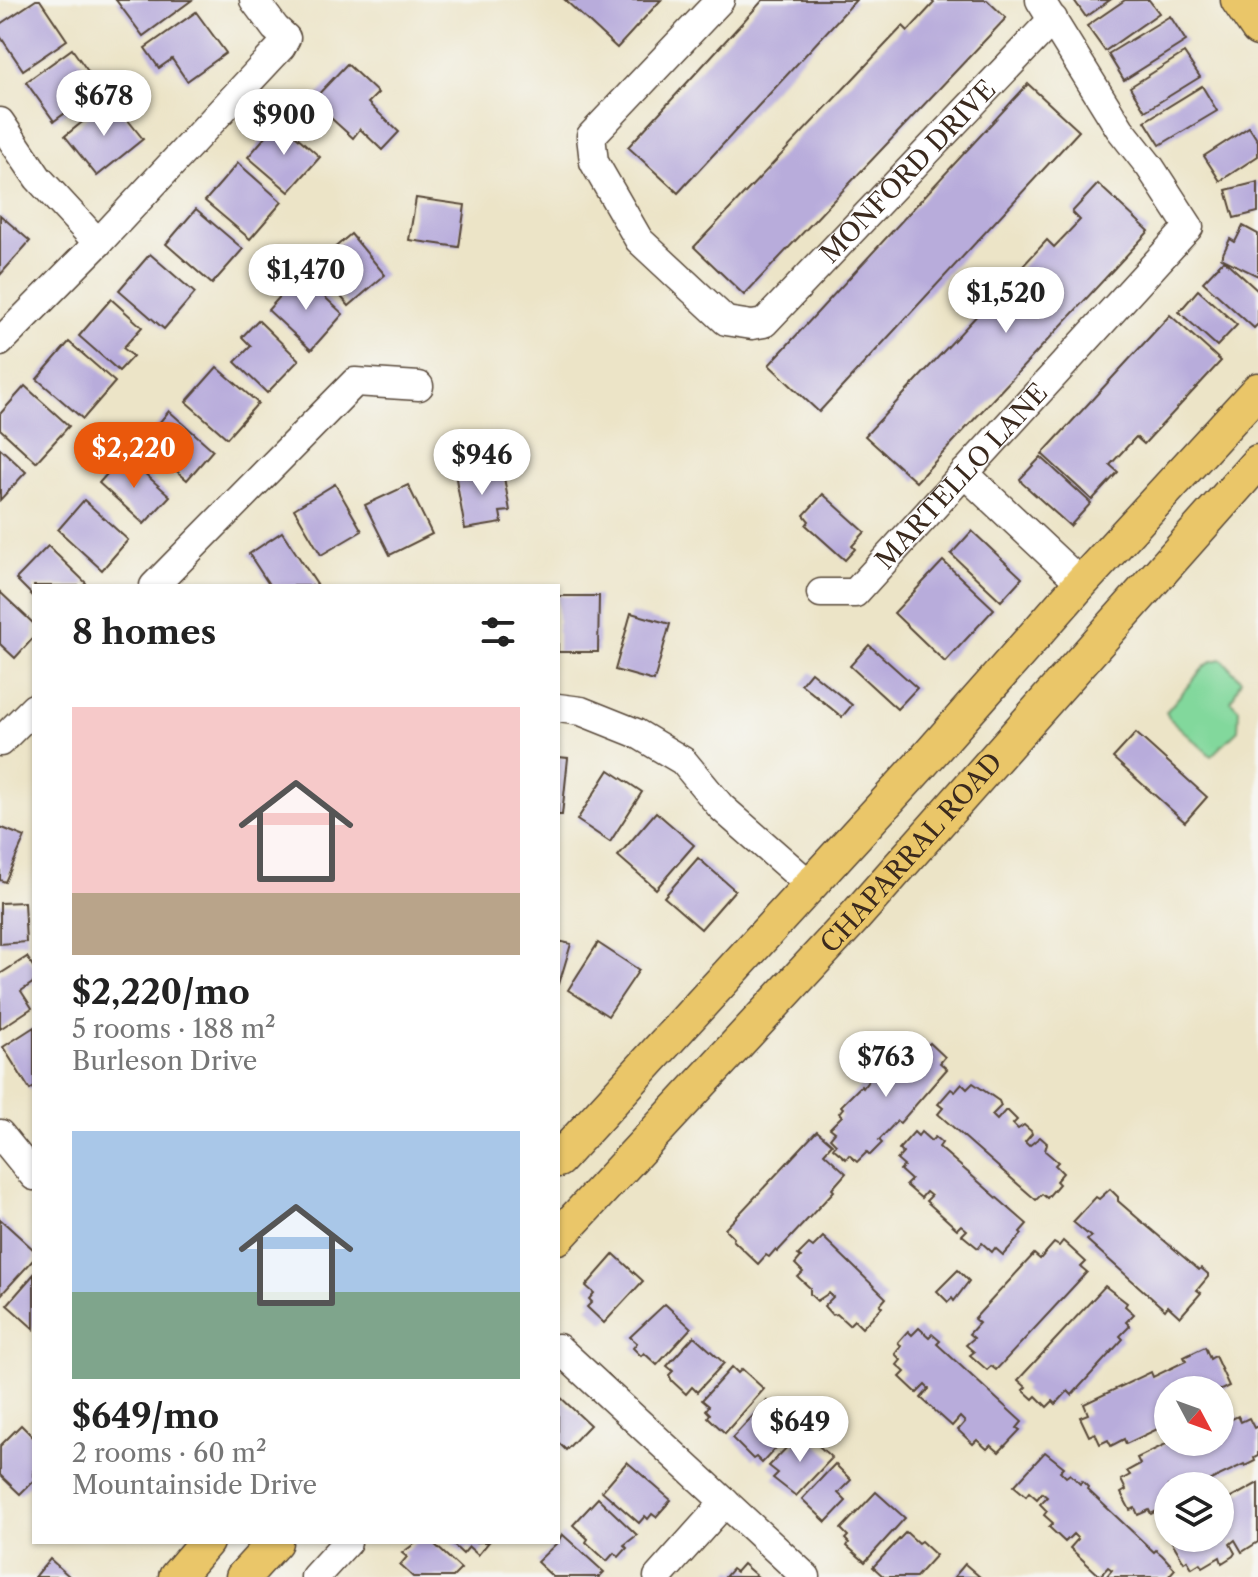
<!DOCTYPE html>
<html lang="en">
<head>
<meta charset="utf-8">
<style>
  :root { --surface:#fff; --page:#f6f6f6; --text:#222; --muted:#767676; --accent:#ea580c }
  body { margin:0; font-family:"Libre Caslon Text",serif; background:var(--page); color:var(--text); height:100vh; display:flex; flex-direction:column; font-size:30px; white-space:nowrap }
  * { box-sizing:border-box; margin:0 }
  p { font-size:26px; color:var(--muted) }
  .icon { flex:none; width:44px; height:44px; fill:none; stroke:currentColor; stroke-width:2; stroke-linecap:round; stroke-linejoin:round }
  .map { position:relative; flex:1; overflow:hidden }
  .details { position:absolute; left:32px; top:584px; width:528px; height:960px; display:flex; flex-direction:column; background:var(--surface); border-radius:0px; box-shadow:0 2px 6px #0004 }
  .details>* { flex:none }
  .needle { width:52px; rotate:131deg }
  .controls { position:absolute; left:1154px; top:1376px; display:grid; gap:16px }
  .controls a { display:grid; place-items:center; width:80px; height:80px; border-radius:50%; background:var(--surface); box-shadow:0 2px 6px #0004; font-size:40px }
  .price { position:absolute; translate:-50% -68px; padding:0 18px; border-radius:28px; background:#fff; color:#222; font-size:26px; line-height:52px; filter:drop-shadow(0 2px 4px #0008) }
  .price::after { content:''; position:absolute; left:50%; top:48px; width:24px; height:18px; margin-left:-12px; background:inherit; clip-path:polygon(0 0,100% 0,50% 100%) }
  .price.selected { background:var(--accent); color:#fff }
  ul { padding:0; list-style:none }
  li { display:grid; align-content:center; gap:16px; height:424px; padding:0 40px }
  li span { display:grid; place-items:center; height:248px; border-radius:0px; color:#555 }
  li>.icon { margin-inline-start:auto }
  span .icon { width:144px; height:144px; fill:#fffc; stroke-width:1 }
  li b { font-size:34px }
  h2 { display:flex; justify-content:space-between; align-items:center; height:96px; padding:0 40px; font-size:34px }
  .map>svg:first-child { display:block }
</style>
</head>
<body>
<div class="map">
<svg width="1258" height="1577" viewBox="0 0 1258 1577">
  <rect width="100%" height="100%" fill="#f6f6f2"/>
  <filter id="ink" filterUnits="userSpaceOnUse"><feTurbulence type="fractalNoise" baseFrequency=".0125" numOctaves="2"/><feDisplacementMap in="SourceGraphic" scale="16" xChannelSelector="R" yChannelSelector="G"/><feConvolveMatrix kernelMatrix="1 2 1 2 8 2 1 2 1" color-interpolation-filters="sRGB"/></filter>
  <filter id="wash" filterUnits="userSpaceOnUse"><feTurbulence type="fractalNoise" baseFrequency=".006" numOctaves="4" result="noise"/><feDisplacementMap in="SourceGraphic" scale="32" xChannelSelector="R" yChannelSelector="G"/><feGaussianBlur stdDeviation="1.8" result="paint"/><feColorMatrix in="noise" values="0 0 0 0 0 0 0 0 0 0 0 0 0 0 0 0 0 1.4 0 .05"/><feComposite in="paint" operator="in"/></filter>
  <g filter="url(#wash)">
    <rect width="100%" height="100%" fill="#ece4c7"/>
    <!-- green -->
    <path fill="#82d89c" stroke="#5e815d" stroke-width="2" d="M1222,659L1241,680L1231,701L1239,709L1238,730L1211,756L1169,718L1166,712L1204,667L1212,661Z"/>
    <g id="blocks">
      <!-- building -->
      <g fill="#b8acdb">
        <path d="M36,0H40L67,40L23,70L0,36V24Z"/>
        <path d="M116,0H192L143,36Z"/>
        <path d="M565,0H661L617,48Z"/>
        <path d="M763,0H856L678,193L628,147Z"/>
        <path d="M931,0H987L1006,18L744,295L694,247L903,26L908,31L934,3Z"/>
        <path d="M1074,0H1110L1086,17Z"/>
        <path d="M1125,0H1149L1159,13L1105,51L1087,26Z"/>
        <path d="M196,12L226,53L187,81L172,59L159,68L145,48Z"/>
        <path d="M1170,16L1186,41L1124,80L1108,54Z"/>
        <path d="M72,49L100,88L54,121L26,82Z"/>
        <path d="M1184,53L1200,77L1145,111L1130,87Z"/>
        <path d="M347,64L378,93L368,103L399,132L382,150L360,129L353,138L312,101Z"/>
        <path d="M1028,84L1079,131L819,412L769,365Z"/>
        <path d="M1202,86L1217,111L1160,145L1145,121Z"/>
        <path d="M111,99L143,139L97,176L65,136Z"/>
        <path d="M279,121L320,157L289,192L248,157Z"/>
        <path d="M1249,127L1258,141V156L1220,181L1204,156Z"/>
        <path d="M238,163L282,202L250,239L205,201Z"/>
        <path d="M1258,182V212L1234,218L1226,190Z"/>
        <path d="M1098,184L1149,231L916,482L865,436L1047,240L1054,247L1080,220L1072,212Z"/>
        <path d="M416,198L465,205L459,247L409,240Z"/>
        <path d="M196,209L243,249L212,284L166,244Z"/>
        <path d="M0,215L30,241L0,275Z"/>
        <path d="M1243,226L1258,234V276L1221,258L1230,239L1235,242Z"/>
        <path d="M351,234L385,275L349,306L314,265Z"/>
        <path d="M150,254L195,293L164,329L119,290Z"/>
        <path d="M1224,260L1258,291V324L1254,328L1203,282Z"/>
        <path d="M300,274L343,314L311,350L268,310Z"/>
        <path d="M1198,290L1237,325L1217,346L1179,312Z"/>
        <path d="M111,299L142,327L123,348L133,356L119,371L79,336Z"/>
        <path d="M1170,315L1221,361L1144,444L1136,437L1110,465L1118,472L1092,500L1042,454Z"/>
        <path d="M258,320L299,360L267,393L235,362L251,346L242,337Z"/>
        <path d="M69,342L115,382L83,419L37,379Z"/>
        <path d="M217,367L258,403L227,438L186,402Z"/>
        <path d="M25,386L69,426L36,462L0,429V414Z"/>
        <path d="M169,411L213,450L187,480L143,442Z"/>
        <path d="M0,448L26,472L0,500Z"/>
        <path d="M124,455L170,496L144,524L99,483Z"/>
        <path d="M1041,457L1091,503L1070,526L1022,483L1020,479Z"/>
        <path d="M502,466L510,511L500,512L502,523L465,529L455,473Z"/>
        <path d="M335,484L362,531L321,555L294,509Z"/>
        <path d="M408,485L432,534L390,555L365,505Z"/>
        <path d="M823,494L865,532L852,546L855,549L845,560L806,525L809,521L804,515Z"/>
        <path d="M84,500L128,540L102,570L58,530Z"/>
        <path d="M972,531L1022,578L1001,601L951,554Z"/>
        <path d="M282,532L318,586H270L249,554Z"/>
        <path d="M48,546L86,583L83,586H34V597L16,579Z"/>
        <path d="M943,561L994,609L945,662L894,613Z"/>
        <path d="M0,592L34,624V637L15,658L0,644Z"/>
        <path d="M558,596H599L598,652H558Z"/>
        <path d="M631,613L670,624L654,681L615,670Z"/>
        <path d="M869,645L917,688L897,709L850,666Z"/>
        <path d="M811,672L852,705L842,717L801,684Z"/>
        <path d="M1136,733L1207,797L1185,822L1113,758Z"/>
        <path d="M558,757L568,758L562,815H558Z"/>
        <path d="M609,770L642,792L610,842L577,820Z"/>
        <path d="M656,812L694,845L656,889L618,856Z"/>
        <path d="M0,827L25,837L5,882L0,880Z"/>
        <path d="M698,858L735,890L701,929L664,897Z"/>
        <path d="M24,902L26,942L0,944V903Z"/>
        <path d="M558,941L571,944L559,984H558Z"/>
        <path d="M598,943L639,970L608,1016L568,990Z"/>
        <path d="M27,957L34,968V982L21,991L32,1008L0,1029V974Z"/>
        <path d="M34,1027V1087L30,1090L3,1047Z"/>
        <path d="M919,1039L927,1046L930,1043L945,1057L940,1063L947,1069L900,1123L897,1121L879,1140L882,1143L870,1155L867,1152L857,1162L849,1155L846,1159L833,1148L836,1144L830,1138L835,1132L830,1128L842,1116L839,1113L843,1108L841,1106L861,1086L863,1088L876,1070L878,1072L886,1064L884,1062L890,1056L891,1057L899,1049L902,1051L909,1043L913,1046Z"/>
        <path d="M973,1083L999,1101L1001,1106L992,1115L997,1120L1005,1111H1008L1017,1120L1013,1124L1018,1129L1024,1125L1031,1131L1032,1134L1025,1142L1029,1146L1040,1137L1047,1143L1045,1151L1058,1162L1055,1165L1063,1173L1056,1181L1059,1184L1047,1198L1042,1194L1036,1200L938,1114L943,1108L938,1104L951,1089L955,1092L962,1084L967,1089Z"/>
        <path d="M817,1131L832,1144L824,1153L846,1173L832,1189L834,1191L777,1252L775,1250L769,1257L766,1255L758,1264L733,1240L734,1238L725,1229Z"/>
        <path d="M914,1132L918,1136L921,1132L931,1141L935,1137L942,1143L939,1147L1027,1224L1020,1232L1022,1234L1003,1255L995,1248L992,1252L982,1243L978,1248L962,1235L967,1230L961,1225L957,1229L926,1201L931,1196L926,1192L921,1198L906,1185L911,1180L900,1170L904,1166L897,1160L903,1153L899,1149Z"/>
        <path d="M1110,1189L1118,1197V1201L1141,1221L1199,1270L1201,1268L1208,1274V1277L1197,1290L1201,1293L1180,1317L1168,1306L1165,1310L1087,1240L1091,1237L1073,1222L1096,1197L1099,1199Z"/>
        <path d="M0,1219L34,1250V1259L0,1296Z"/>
        <path d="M823,1237L886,1298L880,1305L882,1307L862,1328L854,1320L849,1325L837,1314L832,1315L824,1306L833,1297L829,1293L817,1301L810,1294V1288L798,1277L803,1272L795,1264L801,1257L798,1255L809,1244L813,1247Z"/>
        <path d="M1063,1241L1086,1262L1081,1267L1087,1272L996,1370L991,1366L987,1370L970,1355L974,1352L966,1345L974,1338L969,1334L979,1323L974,1319L1034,1254L1040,1259L1054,1243L1059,1246Z"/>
        <path d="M614,1254L643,1281L604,1323L587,1307L592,1302L589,1299L594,1293L586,1286Z"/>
        <path d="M958,1270L969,1281L954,1301L952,1298L948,1302L937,1291Z"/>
        <path d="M34,1274V1329L7,1305Z"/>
        <path d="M1105,1286L1127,1303L1125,1306L1134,1314L1126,1322L1130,1326L1120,1336L1123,1339L1072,1395L1068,1391L1056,1404L1053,1401L1047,1407L1036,1396L1033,1399L1023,1390L1026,1387L1018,1380Z"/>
        <path d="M665,1304L691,1328L657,1365L644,1353L641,1356L633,1348L637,1343L630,1337Z"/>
        <path d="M919,1328L929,1337L932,1334L940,1341L937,1344L1022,1422L1017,1428L1020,1430L999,1452L991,1445L987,1449L977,1440L973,1444L958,1430L965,1422L960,1417L952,1426L921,1398L929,1389L925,1385L917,1393L900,1377L905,1372L897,1365L901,1360L895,1354L901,1346L898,1342L908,1331L912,1335Z"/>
        <path d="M694,1336L724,1363L697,1392L692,1387L686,1394L672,1381L669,1375L673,1371L667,1366Z"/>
        <path d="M1205,1347L1210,1359L1215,1356L1229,1386L1221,1390H1168V1424L1126,1444L1124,1439L1111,1446L1108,1440L1100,1444L1095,1433L1089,1436L1080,1417L1088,1414L1084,1404L1151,1372L1153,1377L1186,1361L1184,1357Z"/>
        <path d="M732,1367L738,1373L742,1369L764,1389L725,1433L708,1417L710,1414L706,1410L709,1406L702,1400Z"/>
        <path d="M558,1395L590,1425L566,1450L558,1442Z"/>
        <path d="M767,1401L796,1426L762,1463L756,1457L753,1459L732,1438Z"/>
        <path d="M1223,1416L1226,1422L1238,1416L1241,1422L1249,1418L1254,1428L1258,1426V1456L1254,1458L1255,1461L1245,1466L1244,1464L1198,1486H1168V1501L1160,1505L1161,1509L1151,1514L1149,1510L1138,1515L1135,1508L1130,1510L1121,1493L1126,1490L1121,1480L1130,1475L1127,1471L1140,1464L1137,1458L1170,1442H1220V1418Z"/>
        <path d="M21,1425L34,1438V1480L20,1494L0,1475V1446Z"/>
        <path d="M805,1433L832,1458L796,1496L773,1478L778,1473L769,1466L789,1445L791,1448Z"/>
        <path d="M1045,1452L1064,1467L1060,1471L1066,1477L1070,1474L1080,1484L1082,1481L1088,1487L1087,1489L1154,1552L1156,1550L1162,1555L1175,1569L1168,1577H1106L1112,1570L1108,1567L1100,1576L1070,1548L1078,1539L1073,1534L1065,1542L1049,1527L1053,1523L1044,1515L1047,1511L1040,1504L1047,1497L1042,1493L1037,1499L1029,1492L1026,1496L1014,1486Z"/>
        <path d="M627,1462L671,1500L656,1517L652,1514L648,1519L645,1516L639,1523L602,1491Z"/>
        <path d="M835,1464L851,1480L838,1493L846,1501L826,1522L802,1499Z"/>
        <path d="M1258,1483V1542L1242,1552L1235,1540L1230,1544L1235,1553L1233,1556L1222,1563L1220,1557L1203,1567L1200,1563L1192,1568L1187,1560L1184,1562L1172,1542L1175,1540L1173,1538H1220V1504Z"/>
        <path d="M876,1492L905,1518L865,1562L847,1546L849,1543L845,1539L848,1536L841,1529Z"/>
        <path d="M598,1498L637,1535L624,1545L627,1548L619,1557L614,1553L607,1561L586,1542L588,1539L573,1525Z"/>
        <path d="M906,1532L918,1543L921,1541L936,1555L916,1577H884L873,1567Z"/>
        <path d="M562,1534L604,1572L599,1577H553L537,1562L558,1542Z"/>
        <path d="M417,1542H432L461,1569L453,1577H413L400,1565L407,1557L402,1553Z"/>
        <path d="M450,1542H489L478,1555L469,1547L463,1554Z"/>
        <path d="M50,1559L70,1577H35Z"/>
        <path d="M743,1564L758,1577H725L732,1569L736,1572Z"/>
        <path d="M965,1564L980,1577H954Z"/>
      </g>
    </g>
  </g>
  <g filter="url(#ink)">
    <use href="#blocks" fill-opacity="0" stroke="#564637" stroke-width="2"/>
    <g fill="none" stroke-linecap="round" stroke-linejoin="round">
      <defs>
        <g id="minor">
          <path id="s1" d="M720,0L591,136L594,162L639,240L726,321L752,325L764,323L1053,19"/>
          <path d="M0,122L38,178L98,243"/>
          <path d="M0,342L98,243L281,47L286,38L275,28L254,0"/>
          <path d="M964,473L1081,583"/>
          <path d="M154,586L355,382L419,386"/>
          <path id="s2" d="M821,593H855L1189,227L1150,167L1120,129L1040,0"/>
          <path d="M558,708L581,711L636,733L683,761L721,807L811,886"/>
          <path d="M0,742L34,708"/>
          <path d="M0,1134L34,1176"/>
          <path d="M558,1348L806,1577"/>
          <path d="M315,1577L347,1542"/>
          <path d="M658,1577L725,1502"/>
        </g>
        <g id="major">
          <path d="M1238,0L1258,29"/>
          <path d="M558,1160L923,762L1081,583L1258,390"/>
          <path id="s3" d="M558,1237L852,920L1258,462"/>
          <path d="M176,1577L206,1542"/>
          <path d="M243,1577L275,1542"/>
        </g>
      </defs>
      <!-- minor casing -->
      <use href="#minor" stroke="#564637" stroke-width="31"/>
      <!-- major casing -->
      <use href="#major" stroke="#564637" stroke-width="37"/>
      <!-- minor -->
      <use href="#minor" stroke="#fff" stroke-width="28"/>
      <!-- major -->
      <use href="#major" stroke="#eac669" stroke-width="34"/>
    </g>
  </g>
  <g text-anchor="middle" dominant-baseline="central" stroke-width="8" stroke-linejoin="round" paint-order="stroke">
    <!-- street labels -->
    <g font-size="26" fill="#3b2a1e" stroke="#f6f6f2">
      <text stroke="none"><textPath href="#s1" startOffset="670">MONFORD DRIVE</textPath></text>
      <text stroke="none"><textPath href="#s2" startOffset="192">MARTELLO LANE</textPath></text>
      <text stroke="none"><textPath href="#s3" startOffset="522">CHAPARRAL ROAD</textPath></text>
    </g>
  </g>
</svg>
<div class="controls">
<a><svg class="needle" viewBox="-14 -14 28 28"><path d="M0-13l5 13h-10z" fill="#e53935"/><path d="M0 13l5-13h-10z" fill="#767676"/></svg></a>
<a><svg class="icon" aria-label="layers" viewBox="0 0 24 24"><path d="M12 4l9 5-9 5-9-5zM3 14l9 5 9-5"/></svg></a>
</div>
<b class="price" style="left:104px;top:138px">$678</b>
<b class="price" style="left:284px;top:157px">$900</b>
<b class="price" style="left:306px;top:312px">$1,470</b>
<b class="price" style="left:1006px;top:335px">$1,520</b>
<b class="price selected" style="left:134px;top:490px">$2,220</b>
<b class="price" style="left:482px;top:497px">$946</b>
<b class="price" style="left:886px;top:1099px">$763</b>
<b class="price" style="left:800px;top:1464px">$649</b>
<section class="details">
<h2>8 homes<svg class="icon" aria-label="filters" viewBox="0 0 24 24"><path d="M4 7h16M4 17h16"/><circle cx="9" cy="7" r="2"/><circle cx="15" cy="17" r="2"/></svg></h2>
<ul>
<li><span style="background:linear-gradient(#f6c9c9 75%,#b9a48a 0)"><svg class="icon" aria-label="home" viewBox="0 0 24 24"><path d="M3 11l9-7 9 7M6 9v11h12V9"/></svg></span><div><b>$2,220/mo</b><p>5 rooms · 188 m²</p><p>Burleson Drive</p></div></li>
<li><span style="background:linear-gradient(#a9c7e8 65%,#7fa58c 0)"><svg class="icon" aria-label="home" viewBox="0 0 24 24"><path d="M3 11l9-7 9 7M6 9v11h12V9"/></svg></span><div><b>$649/mo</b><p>2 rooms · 60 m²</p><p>Mountainside Drive</p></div></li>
</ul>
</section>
</div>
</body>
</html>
